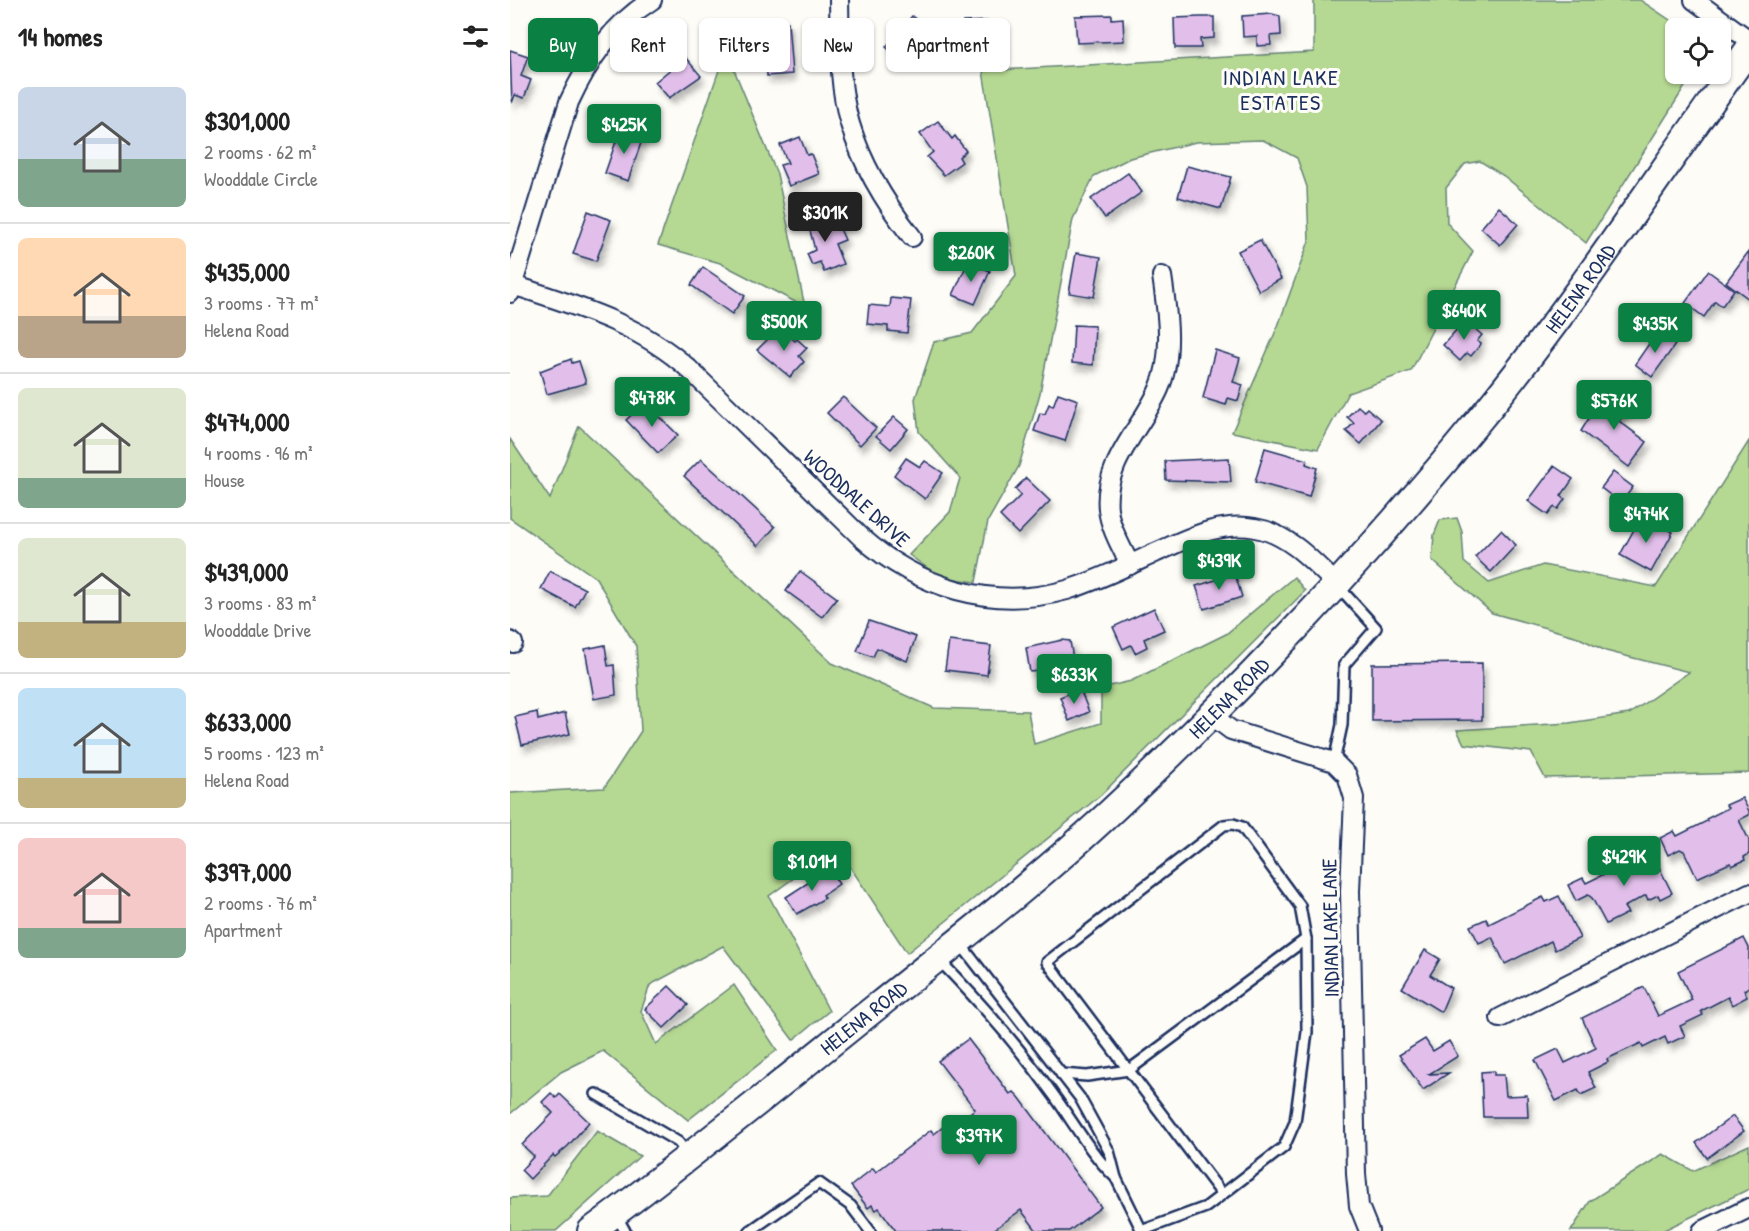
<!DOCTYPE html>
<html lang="en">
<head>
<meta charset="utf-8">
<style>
  :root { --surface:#fff; --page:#f2f2f2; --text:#222; --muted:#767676; --line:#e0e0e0; --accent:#0b8043 }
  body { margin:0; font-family:"Patrick Hand",sans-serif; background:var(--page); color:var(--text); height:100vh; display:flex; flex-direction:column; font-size:22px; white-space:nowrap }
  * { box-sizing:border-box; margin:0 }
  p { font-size:20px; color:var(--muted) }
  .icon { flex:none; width:33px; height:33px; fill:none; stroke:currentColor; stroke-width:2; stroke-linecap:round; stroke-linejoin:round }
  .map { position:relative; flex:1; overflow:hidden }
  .side { display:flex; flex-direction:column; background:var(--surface); width:510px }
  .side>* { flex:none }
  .guide { position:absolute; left:18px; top:18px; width:570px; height:54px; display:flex; gap:12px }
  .fabs { position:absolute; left:1155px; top:18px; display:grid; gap:12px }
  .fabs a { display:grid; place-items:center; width:66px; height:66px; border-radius:9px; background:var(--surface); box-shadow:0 2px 4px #0004; font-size:30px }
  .price { position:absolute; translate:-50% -51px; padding:0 14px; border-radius:6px; background:var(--accent); color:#fff; font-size:20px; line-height:39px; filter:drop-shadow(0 2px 3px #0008) }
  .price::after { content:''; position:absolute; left:50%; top:36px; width:18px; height:14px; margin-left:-9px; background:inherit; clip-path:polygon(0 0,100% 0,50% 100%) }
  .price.on { background:#222; color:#fff }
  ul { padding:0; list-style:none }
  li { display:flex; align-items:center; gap:18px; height:150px; padding:0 18px }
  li+li { border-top:2px solid var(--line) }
  li span { display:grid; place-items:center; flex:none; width:168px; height:120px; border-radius:9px; color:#555 }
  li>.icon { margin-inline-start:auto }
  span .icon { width:72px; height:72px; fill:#fffc; stroke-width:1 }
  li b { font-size:26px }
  h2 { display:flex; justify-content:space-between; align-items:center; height:72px; padding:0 18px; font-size:26px }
  .tag { padding:0 21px; border-radius:9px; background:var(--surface); box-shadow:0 2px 4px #0004; font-size:21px; line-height:54px }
  .tag.on { background:var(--accent); color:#fff }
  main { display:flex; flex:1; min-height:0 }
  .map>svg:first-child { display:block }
</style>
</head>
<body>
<main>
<section class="side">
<h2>14 homes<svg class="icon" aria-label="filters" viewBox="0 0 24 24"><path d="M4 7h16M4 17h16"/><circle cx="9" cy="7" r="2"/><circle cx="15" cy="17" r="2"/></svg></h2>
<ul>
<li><span style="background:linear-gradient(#c9d6e8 60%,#7fa58c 0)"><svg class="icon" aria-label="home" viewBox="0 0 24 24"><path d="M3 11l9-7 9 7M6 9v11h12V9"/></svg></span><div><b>$301,000</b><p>2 rooms · 62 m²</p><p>Wooddale Circle</p></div></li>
<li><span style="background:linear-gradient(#ffd9b3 65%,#b9a48a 0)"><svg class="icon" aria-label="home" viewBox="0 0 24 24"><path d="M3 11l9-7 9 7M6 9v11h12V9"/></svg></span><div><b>$435,000</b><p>3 rooms · 77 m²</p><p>Helena Road</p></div></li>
<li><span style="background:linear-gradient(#dfe7d0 75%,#7fa58c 0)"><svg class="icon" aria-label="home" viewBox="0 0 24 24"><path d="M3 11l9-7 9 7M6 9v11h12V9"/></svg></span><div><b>$474,000</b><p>4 rooms · 96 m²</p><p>House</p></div></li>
<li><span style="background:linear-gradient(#dfe7d0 70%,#c2b280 0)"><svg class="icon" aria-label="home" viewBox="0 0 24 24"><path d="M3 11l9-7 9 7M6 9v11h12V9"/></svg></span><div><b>$439,000</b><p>3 rooms · 83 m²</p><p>Wooddale Drive</p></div></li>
<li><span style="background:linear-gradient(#bfe0f5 75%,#c2b280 0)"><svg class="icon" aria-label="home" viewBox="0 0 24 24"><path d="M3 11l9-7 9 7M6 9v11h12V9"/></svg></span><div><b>$633,000</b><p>5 rooms · 123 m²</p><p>Helena Road</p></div></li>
<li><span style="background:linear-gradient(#f6c9c9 75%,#7fa58c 0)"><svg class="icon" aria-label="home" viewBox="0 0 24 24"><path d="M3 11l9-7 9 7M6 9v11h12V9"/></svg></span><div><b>$397,000</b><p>2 rooms · 76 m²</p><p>Apartment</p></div></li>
</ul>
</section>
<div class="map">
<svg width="1239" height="1231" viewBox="0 0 1239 1231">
  <defs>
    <filter id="shadow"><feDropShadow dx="3.5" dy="6" stdDeviation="3" flood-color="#0004"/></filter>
  </defs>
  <rect width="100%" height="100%" fill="#fdfcf7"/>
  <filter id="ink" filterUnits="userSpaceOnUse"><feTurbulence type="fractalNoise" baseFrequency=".0167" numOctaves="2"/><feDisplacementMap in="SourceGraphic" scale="12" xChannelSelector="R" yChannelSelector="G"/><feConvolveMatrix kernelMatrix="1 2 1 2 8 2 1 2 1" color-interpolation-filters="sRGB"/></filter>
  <g filter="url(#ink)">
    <!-- green -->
    <g fill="#b5d892" stroke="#688478" stroke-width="1.5">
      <path d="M804,0H1130L1172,28H1166V74H1183L1076,243L994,176L970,161L955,164L936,188L937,223L963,251L901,371L838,393L808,449L722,432L768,326L799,241L797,187L787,158L753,140L686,142L620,158L584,176L563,219L530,393L509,466L478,521L466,582L430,577L399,555L440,512L450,478L409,432L405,399L424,342L462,333L506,276L473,71L804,52Z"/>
      <path d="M216,50L267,174L295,307L210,263L148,245Z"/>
      <path d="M69,426L322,663L424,708L518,711L524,744L591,723V688L621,681L716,634L784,577L795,591L591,795L397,953L327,847L259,896L319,1011L283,1040L213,946L140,985L131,1011L146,1044L224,985L267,1050L178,1120L93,1051L51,1072L0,1114V793L94,788L131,731L126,646L86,578L0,518V439L40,499Z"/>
      <path d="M1239,441V773L1035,778L1021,752L954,744L947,730L1059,723L1119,714L1179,672L1096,651L1065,636L982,613L922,560L924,535L930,520L947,518L952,532L954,562L979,583L1033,565L1146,587Z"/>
      <path d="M87,1131L130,1156L46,1231H0V1198L37,1196Z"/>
      <path d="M1239,1145V1189L1152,1231H1061L1080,1201L1153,1154L1183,1171Z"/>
    </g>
    <!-- building -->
    <g fill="#e1bfea" stroke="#1b2f5e" stroke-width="1.5" filter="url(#shadow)">
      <path d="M762,14L770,16L771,35L760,36L761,45L747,46V36L733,37L732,16Z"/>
      <path d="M602,15V19L613,18L614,41L567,43L565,16Z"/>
      <path d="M402,16L424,35L411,50L406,46L392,62L376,47Z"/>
      <path d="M690,17H704V38L690,39L691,48H665L664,18Z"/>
      <path d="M482,21L492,22L494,56L467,58L466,44L455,45L453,22Z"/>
      <path d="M278,22L282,74L257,76L256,56L248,57L247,40L255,39L254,24Z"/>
      <path d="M0,50L18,56L11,76L21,80L14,98L5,95L2,103Z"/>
      <path d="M175,57L191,76L159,98L145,82Z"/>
      <path d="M428,121L442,139L445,136L456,151L449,157L452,162L434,175L417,157L423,152L410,134Z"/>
      <path d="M110,130L133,137L118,181L95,173Z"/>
      <path d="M290,137L297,155L301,154L309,174L279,186L270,165L278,163L270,145Z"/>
      <path d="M677,166L721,177L711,209L668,197Z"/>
      <path d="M618,173L632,192L595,218L581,199Z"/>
      <path d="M989,207L1008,224L990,245L971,228Z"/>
      <path d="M78,211L101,220L86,261L63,254Z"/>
      <path d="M313,212L318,226L327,222L335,240L325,244L333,264L314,272L310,262L302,265L297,254L305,250L297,219Z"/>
      <path d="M750,240L771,279L749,291L728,251Z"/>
      <path d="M1239,251V299L1216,282Z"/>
      <path d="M566,253L591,257L584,297L559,293Z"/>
      <path d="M458,262L480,271L465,304L443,295Z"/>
      <path d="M193,267L235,296L222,314L181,285Z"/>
      <path d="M1198,271L1224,290L1212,306L1205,301L1194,317L1175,303Z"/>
      <path d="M381,298L401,300L397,333L378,331V326L357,324L359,305L380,307Z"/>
      <path d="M955,320L972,335L967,341L971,344L961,356L957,353L950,361L933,345Z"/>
      <path d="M564,325L585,326L583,365L562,363Z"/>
      <path d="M270,327L285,341L287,339L297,348L289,356L294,362L280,377L247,350Z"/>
      <path d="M1147,332L1165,345L1142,377L1125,364Z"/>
      <path d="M705,350L730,358L723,382L733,385L728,401L718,398L716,405L693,398Z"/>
      <path d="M61,359L62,363L69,361L76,383L37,394L30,371Z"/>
      <path d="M548,393L568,400L555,441L524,431L530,413L535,414L539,404L543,406Z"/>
      <path d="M1100,395L1119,409L1109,421L1137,442L1119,467L1071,431L1087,405L1091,400L1094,403Z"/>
      <path d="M333,397L366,428L350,445L317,413Z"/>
      <path d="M135,402L168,435L148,453L116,420Z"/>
      <path d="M848,406L854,411L857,408L871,420L851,444L836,431L844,423L837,417Z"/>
      <path d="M384,417L398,429L381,449L366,436Z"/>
      <path d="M755,448L797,460L796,464L807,468L799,497L745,482Z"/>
      <path d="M396,458L410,467L415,461L433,473L415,499L384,475Z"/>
      <path d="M719,458L721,482L656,480L655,461Z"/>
      <path d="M191,459L265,527L248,546L174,476Z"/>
      <path d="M1044,466L1063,479L1051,496L1055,499L1048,509L1044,507L1038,515L1018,501Z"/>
      <path d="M1103,472L1123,487L1111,503L1091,488Z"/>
      <path d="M516,478L540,501L508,534L490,516L511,495L505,489Z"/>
      <path d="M1132,515L1163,532L1141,572L1110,555Z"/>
      <path d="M991,530L1006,545L981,572L965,557Z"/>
      <path d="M40,571L75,589L65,607L31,589Z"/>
      <path d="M290,571L327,598L312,617L276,591Z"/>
      <path d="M725,574L732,597L694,609L686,586Z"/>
      <path d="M644,608L654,630L634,639L637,647L625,653L621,645L613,649L603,627Z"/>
      <path d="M359,621L406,637L397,661L367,648L363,657L347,651Z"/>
      <path d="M552,640L560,641L564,665L543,669L544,677L530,680L529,671L520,672L516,648Z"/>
      <path d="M439,641L481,646L477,675L435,670Z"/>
      <path d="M95,645L98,666L104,665L106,695L84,699L75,649Z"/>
      <path d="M972,663V720L862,721V664Z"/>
      <path d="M570,689L579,712L559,721L550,697Z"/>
      <path d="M27,712L28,720L55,713L60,734L12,745L5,717Z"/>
      <path d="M1232,798L1239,811V815L1229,820L1239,840V854L1234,857L1235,860L1222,866L1220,863L1187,878L1174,851L1170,849L1158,855L1150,838L1164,831L1167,836L1197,821L1196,819L1218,808L1216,805Z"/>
      <path d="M1141,851L1162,893L1150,899L1148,895L1138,900L1136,895L1114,907L1118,913L1096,924L1082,898L1078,895L1066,901L1058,885L1073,878L1076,883Z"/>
      <path d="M319,869L329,884L313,895L315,898L287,914L276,897Z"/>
      <path d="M1049,896L1070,938L1045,950L1041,941L995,964L982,937L969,943L960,926L976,919L979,924L1033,897L1036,902Z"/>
      <path d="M1234,938L1239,948V987L1234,990L1237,997L1222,1005L1218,997L1191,1011L1193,1015L1170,1026L1175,1036L1158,1044L1155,1037L1133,1048L1131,1043L1097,1059L1098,1062L1078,1072L1086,1088L1071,1095L1068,1090L1046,1101L1025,1060L1048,1049L1055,1063L1086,1048L1072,1018L1134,987L1148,1016L1182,1000L1168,971Z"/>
      <path d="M915,950L930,959L920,975L941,988L931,1012L892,988Z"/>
      <path d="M159,986L178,1005L154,1028L135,1009Z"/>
      <path d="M458,1039L500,1094L504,1092L509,1097L591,1207L559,1231H527L511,1210L482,1231H386L369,1208L366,1210L362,1205L358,1208L341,1186L363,1168L366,1172L421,1130L424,1134L442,1120L445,1124L465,1109L428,1061Z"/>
      <path d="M915,1039L923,1051L939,1041L948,1056L919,1074L939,1073L913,1090L889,1055Z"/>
      <path d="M984,1071V1075H994L996,1096L1017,1095L1018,1117H973L971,1072Z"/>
      <path d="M41,1093L46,1098L50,1094L79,1122L58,1146L45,1157L43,1155L20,1179L11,1170L24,1156L12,1145L43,1113L32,1102Z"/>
      <path d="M1223,1116L1234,1131L1197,1158L1186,1143Z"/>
    </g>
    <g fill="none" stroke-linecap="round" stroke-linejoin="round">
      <defs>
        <g id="service">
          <path d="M824,762L832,725L834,665L866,628L827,585"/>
          <path d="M429,960C471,1003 510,1048 545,1097C565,1125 581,1154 606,1178L599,1151L570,1098L449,942"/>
          <path d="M551,1074L577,1076L619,1070L796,939"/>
          <path d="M86,1094L168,1142L178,1154"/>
          <path d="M606,1178L632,1231"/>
          <path d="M106,1215L115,1231"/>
          <path d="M240,1231L309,1183L341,1206L360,1231"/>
          <path d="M631,1231L696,1207L774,1147L785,1122L797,1032L796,939L790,906L732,827L723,824L714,825L537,962L712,1194"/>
        </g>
        <g id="minor">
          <path d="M329,0C330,41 328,84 340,124C352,164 376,204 402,237"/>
          <path d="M1184,0L1239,40"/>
          <path d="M3,285C66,306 128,323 179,369L351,537C407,587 482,611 557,590C587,581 617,566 645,553C677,539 709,521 745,528C777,533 803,561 826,584"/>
          <path d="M0,293L59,102C78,61 102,25 142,0"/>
          <path d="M620,565C612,548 600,528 598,509C593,463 632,428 649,389C664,356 657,310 652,276"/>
          <path d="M0,641L3,643"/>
          <path d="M701,715L721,730L824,762L837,775L844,798L840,891L846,1174L849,1206L859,1231"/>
          <path d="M990,1018L1239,893"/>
          <path d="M1192,1231L1239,1208"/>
        </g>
        <g id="secondary">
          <path id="s1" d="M81,1231C180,1158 275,1080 370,1004C451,939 533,876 608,805C740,682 865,548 979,408C1072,293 1152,169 1239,49"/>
        </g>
      </defs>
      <!-- service casing -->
      <use href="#service" stroke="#1b2f5e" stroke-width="14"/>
      <!-- minor casing -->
      <use href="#minor" stroke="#1b2f5e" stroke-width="22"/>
      <!-- secondary casing -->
      <use href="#secondary" stroke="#1b2f5e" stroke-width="30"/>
      <!-- service -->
      <use href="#service" stroke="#fdfcf7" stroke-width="9"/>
      <!-- minor -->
      <use href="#minor" stroke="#fdfcf7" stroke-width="18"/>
      <!-- secondary -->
      <use href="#secondary" stroke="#fdfcf7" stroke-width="26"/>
    </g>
  </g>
  <g text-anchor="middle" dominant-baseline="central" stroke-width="6" stroke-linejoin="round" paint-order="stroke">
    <!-- street labels -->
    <g font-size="21" fill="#1b2f5e" stroke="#fdfcf7">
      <text stroke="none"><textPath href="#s1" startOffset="1372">HELENA ROAD</textPath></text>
      <text transform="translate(347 498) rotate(42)">WOODDALE DRIVE</text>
      <text stroke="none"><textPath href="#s1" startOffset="832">HELENA ROAD</textPath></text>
      <text transform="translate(820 928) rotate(-91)">INDIAN LAKE LANE</text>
      <text stroke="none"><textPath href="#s1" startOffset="346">HELENA ROAD</textPath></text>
    </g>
    <!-- neighbourhood labels -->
    <g font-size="22" letter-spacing="1.5" fill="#1b2f5e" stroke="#fdfcf7">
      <text x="771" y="77">INDIAN LAKE<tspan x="771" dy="25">ESTATES</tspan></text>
    </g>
  </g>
</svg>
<div class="fabs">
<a><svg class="icon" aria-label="locate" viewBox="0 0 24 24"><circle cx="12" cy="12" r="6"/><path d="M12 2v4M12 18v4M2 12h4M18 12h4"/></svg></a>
</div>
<b class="price" style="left:114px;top:155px">$425K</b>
<b class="price on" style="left:315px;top:243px">$301K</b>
<b class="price" style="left:461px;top:283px">$260K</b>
<b class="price" style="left:954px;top:341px">$640K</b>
<b class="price" style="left:274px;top:352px">$500K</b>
<b class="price" style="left:1145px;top:354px">$435K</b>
<b class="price" style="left:142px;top:428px">$478K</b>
<b class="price" style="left:1104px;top:431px">$576K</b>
<b class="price" style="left:1136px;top:544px">$474K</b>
<b class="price" style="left:709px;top:591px">$439K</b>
<b class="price" style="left:564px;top:705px">$633K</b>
<b class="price" style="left:1114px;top:887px">$429K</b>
<b class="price" style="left:302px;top:892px">$1.01M</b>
<b class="price" style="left:469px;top:1166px">$397K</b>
<div class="guide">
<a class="tag on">Buy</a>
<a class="tag">Rent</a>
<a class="tag">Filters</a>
<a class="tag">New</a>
<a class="tag">Apartment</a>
</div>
</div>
</main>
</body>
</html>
